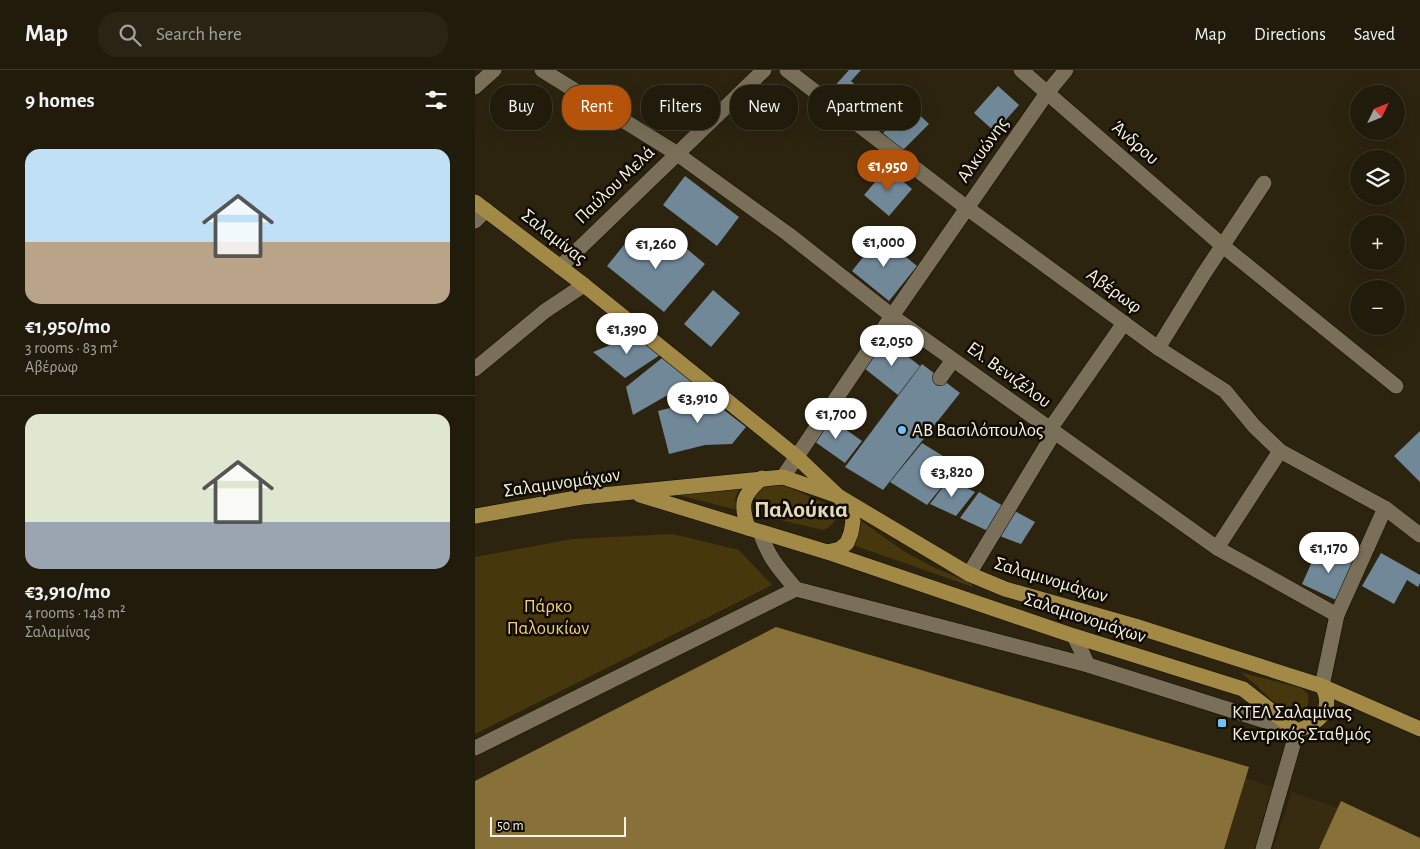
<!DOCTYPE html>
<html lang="en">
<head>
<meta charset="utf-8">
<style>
  :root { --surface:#211b0b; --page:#292414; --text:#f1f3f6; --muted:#a2a19d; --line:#3e392c; --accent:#b45309 }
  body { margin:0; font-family:"Alegreya Sans",sans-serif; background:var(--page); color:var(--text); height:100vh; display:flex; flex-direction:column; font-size:19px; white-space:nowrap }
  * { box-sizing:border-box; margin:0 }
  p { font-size:16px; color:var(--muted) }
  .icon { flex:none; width:28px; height:28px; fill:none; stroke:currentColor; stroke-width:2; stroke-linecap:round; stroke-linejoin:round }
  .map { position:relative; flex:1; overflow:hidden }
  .side { display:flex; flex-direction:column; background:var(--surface); width:475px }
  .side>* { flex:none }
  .hud { position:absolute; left:15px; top:15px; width:475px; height:45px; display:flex; gap:10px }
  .needle { width:32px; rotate:47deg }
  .fabs { position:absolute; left:875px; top:15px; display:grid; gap:10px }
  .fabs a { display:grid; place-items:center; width:55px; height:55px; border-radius:50%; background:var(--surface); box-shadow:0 5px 20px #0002,0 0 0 1px var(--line); font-size:25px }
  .scale { position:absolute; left:15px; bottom:12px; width:136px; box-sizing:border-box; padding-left:5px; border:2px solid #f8f3e6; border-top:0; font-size:14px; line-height:18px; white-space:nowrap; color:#f8f3e6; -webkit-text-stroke:4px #110d05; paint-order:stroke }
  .price { position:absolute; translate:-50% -42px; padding:0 11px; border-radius:18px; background:#fff; color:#222; font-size:16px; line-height:32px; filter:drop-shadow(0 1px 2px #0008) }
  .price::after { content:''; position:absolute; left:50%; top:30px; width:15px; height:11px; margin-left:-8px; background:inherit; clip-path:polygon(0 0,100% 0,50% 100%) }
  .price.current { background:var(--accent); color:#fff }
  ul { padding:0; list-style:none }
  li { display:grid; align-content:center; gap:10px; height:265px; padding:0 25px }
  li+li { border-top:1px solid var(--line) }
  li span { display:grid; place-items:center; height:155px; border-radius:15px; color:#555 }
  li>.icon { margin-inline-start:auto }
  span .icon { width:90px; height:90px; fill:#fffc; stroke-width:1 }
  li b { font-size:21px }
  h2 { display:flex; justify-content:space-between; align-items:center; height:60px; padding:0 25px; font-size:21px }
  .pill { padding:0 18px; border-radius:20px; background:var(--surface); box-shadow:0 5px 20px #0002,0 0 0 1px var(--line); font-size:18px; line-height:45px }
  .pill.current { background:var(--accent); color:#fff }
  header { display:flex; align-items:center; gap:30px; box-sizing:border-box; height:70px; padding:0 25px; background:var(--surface); border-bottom:1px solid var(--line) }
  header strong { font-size:24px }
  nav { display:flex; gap:28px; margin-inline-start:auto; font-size:18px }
  .search { width:350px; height:45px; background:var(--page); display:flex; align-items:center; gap:12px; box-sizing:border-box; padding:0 18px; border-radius:20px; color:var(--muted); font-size:19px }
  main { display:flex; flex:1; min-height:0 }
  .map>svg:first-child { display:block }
</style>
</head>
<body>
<header>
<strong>Map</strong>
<div class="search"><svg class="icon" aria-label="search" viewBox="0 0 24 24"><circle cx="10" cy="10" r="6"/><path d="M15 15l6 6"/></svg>Search here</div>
<nav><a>Map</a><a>Directions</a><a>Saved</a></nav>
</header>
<main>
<section class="side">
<h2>9 homes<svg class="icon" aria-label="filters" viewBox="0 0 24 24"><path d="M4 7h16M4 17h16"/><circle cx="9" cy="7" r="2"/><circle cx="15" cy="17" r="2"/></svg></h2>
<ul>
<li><span style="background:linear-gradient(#bfe0f5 60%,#b9a48a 0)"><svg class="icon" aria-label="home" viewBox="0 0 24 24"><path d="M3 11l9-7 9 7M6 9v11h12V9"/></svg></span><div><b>€1,950/mo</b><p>3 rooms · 83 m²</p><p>Αβέρωφ</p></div></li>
<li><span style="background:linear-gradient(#dfe7d0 70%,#9aa5b1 0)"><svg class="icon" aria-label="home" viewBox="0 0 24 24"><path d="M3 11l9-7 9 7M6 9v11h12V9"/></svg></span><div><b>€3,910/mo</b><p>4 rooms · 148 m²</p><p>Σαλαμίνας</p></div></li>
</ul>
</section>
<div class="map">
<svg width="945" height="779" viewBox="0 0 945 779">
  <rect width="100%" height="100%" fill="#2c240f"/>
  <!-- built -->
  <g fill="#372c10">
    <path d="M700,686L798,717L779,779H672Z"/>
    <path d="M817,722L923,759L917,779H798Z"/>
  </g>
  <!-- green -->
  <g fill="#47370c">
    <path d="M304,413L356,436L361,444C360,453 356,457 348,460L292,447C282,441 274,423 288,416C292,414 299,414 304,413Z"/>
    <path d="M265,419C259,427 259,431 263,440L203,425Z"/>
    <path d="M382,448L430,482L460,498L496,513L498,517L375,474Z"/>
    <path d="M198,464L264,480L297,515L0,664V487L97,469Z"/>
    <path d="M764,602L826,618L833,624C835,634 832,639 824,645C803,643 783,613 764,602Z"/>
  </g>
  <!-- water -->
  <g fill="#887138">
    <path d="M301,557L774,697L749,779H0V711Z"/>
    <path d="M866,731L945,768V779H844Z"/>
  </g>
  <!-- building -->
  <g fill="#718898">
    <path d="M374,0H386L376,11L395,28L383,41L358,18Z"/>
    <path d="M523,16L544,35L520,62L499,43Z"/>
    <path d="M435,36L454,54L427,81L408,63Z"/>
    <path d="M412,98L437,119L414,146L389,125Z"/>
    <path d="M210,106L264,147L242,176L188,135Z"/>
    <path d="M157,165L184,187L200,169L230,194L189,242L132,196Z"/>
    <path d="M405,166L442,196L414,231L377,201Z"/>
    <path d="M238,220L265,243L236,277L209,254Z"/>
    <path d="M160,265L185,285L150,308L118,282Z"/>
    <path d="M410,269L445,296L423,325L389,298Z"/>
    <path d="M187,288L217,311L158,345L151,317Z"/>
    <path d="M447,294L485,323L408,420L370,397Z"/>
    <path d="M223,320L271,357L257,374L230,375L194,384L183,341L211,334L208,328Z"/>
    <path d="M352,346L387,371L370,393L336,369Z"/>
    <path d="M945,361V412L919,386Z"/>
    <path d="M447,373L484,396L452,435L415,412Z"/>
    <path d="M474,409L500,422L481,446L455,434Z"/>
    <path d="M504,422L530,437L515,462L485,448Z"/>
    <path d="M538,440L560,452L546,474L522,465Z"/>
    <path d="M866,481L881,488L861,530L827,514L841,483L861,493Z"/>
    <path d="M906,483L945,505V513L943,517L932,510L919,534L887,516Z"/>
  </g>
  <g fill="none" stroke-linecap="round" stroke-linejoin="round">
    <defs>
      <g id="minor">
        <path d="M67,0L201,83L313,164L417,246L742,478L862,545"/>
        <path d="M312,0L492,138L683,278L750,321L779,356L805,381L910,438L945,465"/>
        <path d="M546,0L748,176L921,316"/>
        <path d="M0,17L19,0"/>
        <path d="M0,151L11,140"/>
        <path d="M85,197L289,0"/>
        <path d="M683,278L728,205L789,113"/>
        <path d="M0,299L70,241L109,215"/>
        <path d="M465,308L478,290"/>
        <path d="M575,359L649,253"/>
        <path d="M308,407L417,246L572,23L591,0"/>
        <path d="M285,462C293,487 304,499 321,519L613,595L822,661L788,779"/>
        <path d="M742,478L805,381"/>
        <path d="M494,504L579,363"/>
        <path d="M599,566L613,595"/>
        <path d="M847,616L862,545L910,438"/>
        <path d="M0,678L321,519"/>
      </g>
      <g id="major">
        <path d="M0,132L109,215L322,387L363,426L375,440L378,451L376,463L372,473L365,479L352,482"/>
        <path d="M165,425L352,482L599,566L768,619L822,661C844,653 860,640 847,616"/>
        <path d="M0,446L107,427L308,407L363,426L494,504L530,519L660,556L847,616L945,659"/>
        <path d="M273,458C265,433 267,426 287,408"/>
      </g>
    </defs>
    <!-- minor casing -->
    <use href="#minor" stroke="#140d00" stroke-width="16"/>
    <!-- major casing -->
    <use href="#major" stroke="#140d00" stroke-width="16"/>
    <!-- minor -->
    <use href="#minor" stroke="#7a7059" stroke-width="15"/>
    <!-- major -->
    <use href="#major" stroke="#a38946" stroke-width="15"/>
  </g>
  <!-- markers -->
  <g fill="#72c1f5" stroke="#110d05" stroke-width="2">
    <circle cx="427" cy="360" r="5"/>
    <rect x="742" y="648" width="10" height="10" rx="2.5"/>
  </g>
  <g text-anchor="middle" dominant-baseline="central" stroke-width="5" stroke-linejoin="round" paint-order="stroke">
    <!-- street labels -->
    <g font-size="19" fill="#f8f3e6" stroke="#110d05">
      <text transform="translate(660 73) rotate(41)">Άνδρου</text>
      <text transform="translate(508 80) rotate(-55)">Αλκυώνης</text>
      <text transform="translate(140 115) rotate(-44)">Παύλου Μελά</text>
      <text transform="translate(79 167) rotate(38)">Σαλαμίνας</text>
      <text transform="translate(639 221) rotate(36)">Αβέρωφ</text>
      <text transform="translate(534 305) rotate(36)">Ελ. Βενιζέλου</text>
      <text transform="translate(87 413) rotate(-8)">Σαλαμινομάχων</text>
      <text transform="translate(576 510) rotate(17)">Σαλαμινομάχων</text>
      <text transform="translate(610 548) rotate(18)">Σαλαμιονομάχων</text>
    </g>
    <!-- poi labels -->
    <g font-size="19" fill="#f8f3e6" stroke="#110d05" text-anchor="start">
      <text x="437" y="360">ΑΒ Βασιλόπουλος</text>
      <text x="757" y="642">ΚΤΕΛ Σαλαμίνας<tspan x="757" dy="22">Κεντρικός Σταθμός</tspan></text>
    </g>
    <!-- park labels -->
    <g font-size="19" fill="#f0cd78" stroke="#110d05">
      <text x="73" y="536">Πάρκο<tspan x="73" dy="22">Παλουκίων</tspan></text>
    </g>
    <!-- district labels -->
    <g font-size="24" font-weight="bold" fill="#e4d9bf" stroke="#110d05">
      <text x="326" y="440">Παλούκια</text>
    </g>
  </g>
</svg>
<div class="fabs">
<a><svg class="needle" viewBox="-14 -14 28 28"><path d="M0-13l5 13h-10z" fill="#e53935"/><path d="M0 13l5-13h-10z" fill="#a2a19d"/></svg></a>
<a><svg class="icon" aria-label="layers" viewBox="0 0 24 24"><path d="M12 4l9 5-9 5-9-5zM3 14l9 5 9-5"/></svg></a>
<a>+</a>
<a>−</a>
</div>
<div class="scale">50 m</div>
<b class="price current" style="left:413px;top:122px">€1,950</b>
<b class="price" style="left:409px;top:198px">€1,000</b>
<b class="price" style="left:181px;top:200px">€1,260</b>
<b class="price" style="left:152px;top:285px">€1,390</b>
<b class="price" style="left:417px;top:297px">€2,050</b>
<b class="price" style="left:223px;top:354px">€3,910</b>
<b class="price" style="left:361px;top:370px">€1,700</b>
<b class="price" style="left:477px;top:428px">€3,820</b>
<b class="price" style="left:854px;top:504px">€1,170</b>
<div class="hud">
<a class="pill">Buy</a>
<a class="pill current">Rent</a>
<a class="pill">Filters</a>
<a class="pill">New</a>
<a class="pill">Apartment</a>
</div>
</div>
</main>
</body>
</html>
